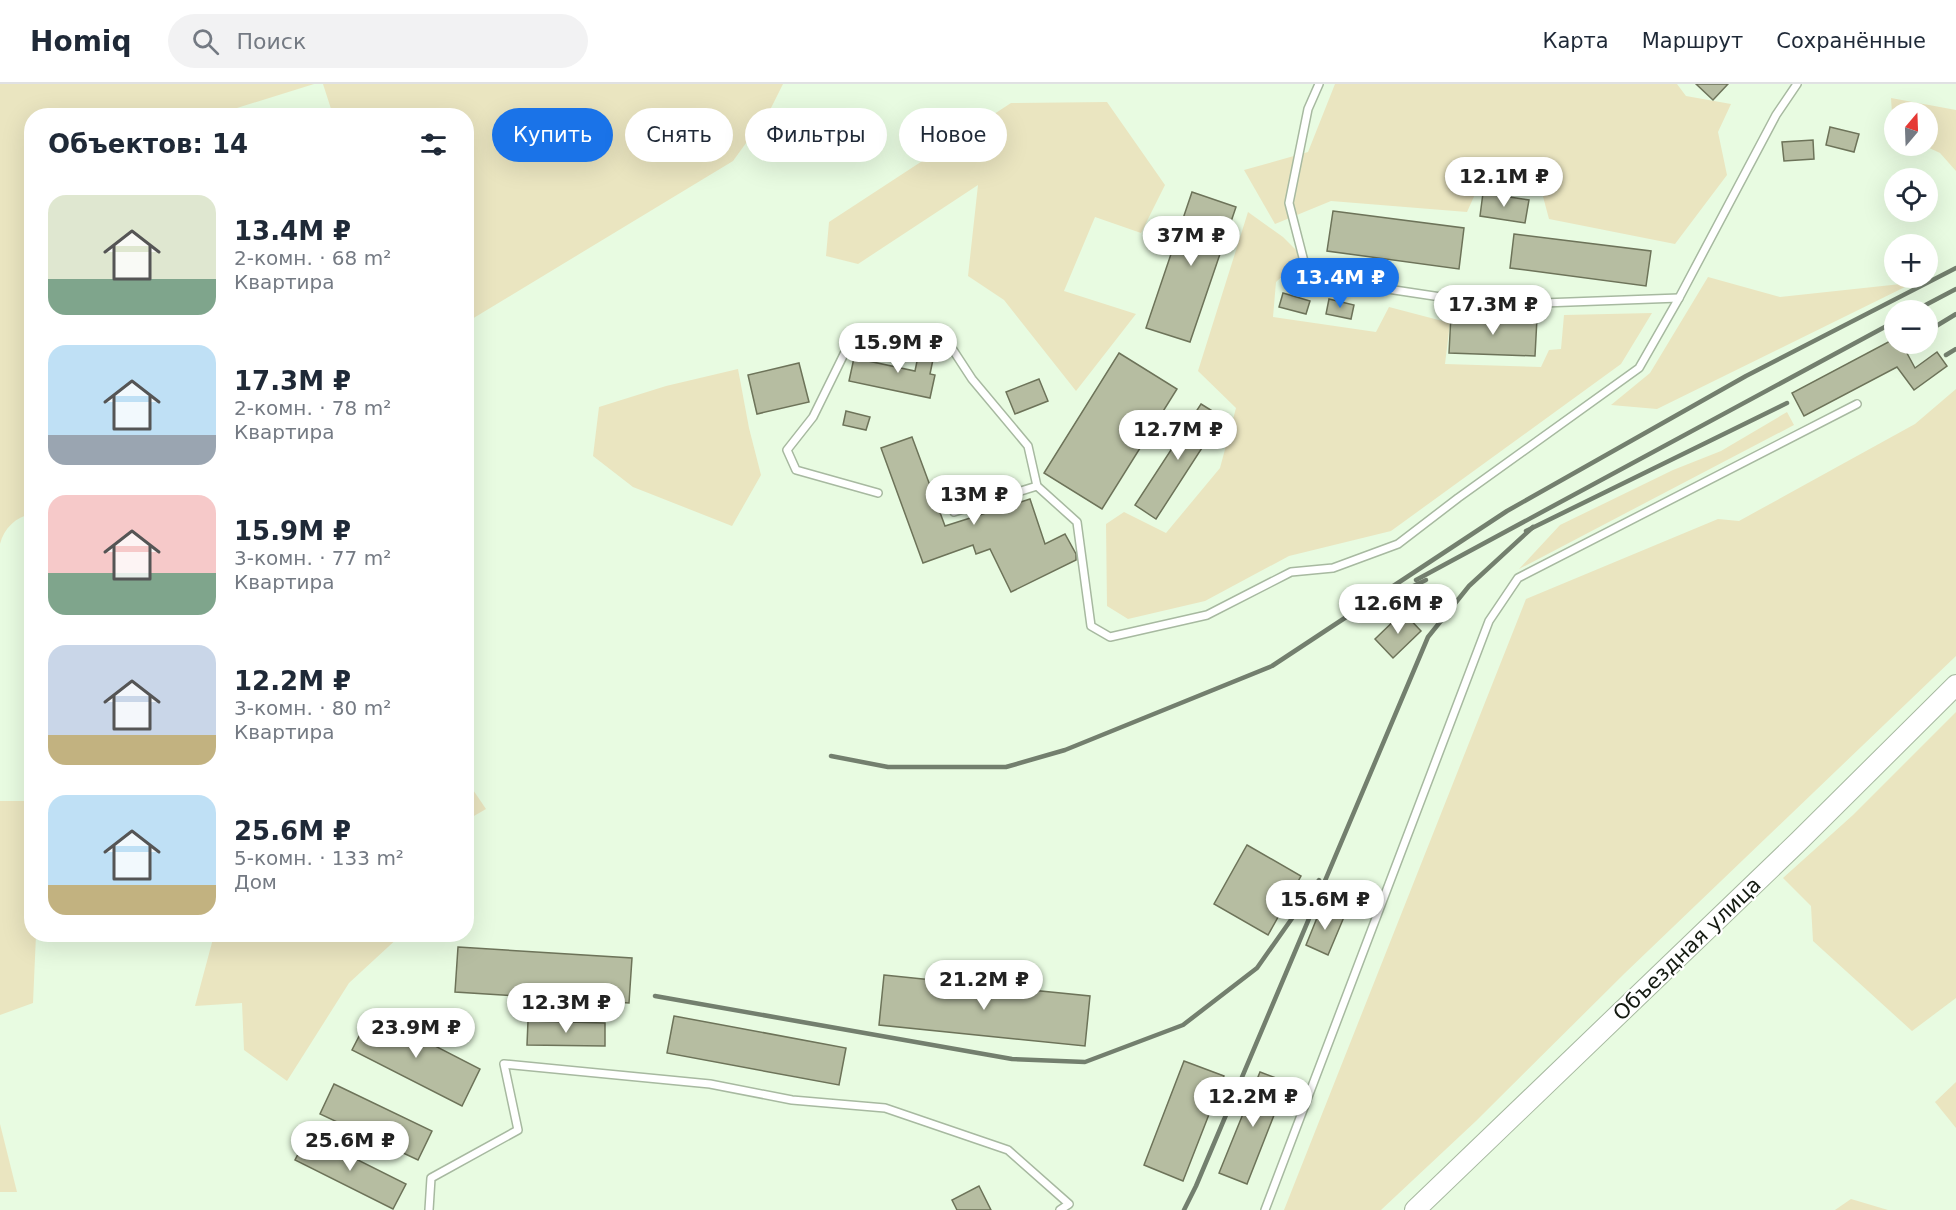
<!DOCTYPE html>
<html lang="ru">
<head>
<meta charset="utf-8">
<style>
  :root { --surface:#fff; --page:#f2f2f3; --text:#1f2937; --muted:#747a83; --line:#e0e1e3; --accent:#1a73e8 }
  body { margin:0; font-family:"DejaVu Sans",sans-serif; background:var(--page); color:var(--text); height:100vh; display:flex; flex-direction:column; font-size:22px; white-space:nowrap }
  * { box-sizing:border-box; margin:0 }
  p { font-size:20px; color:var(--muted) }
  .icon { flex:none; width:33px; height:33px; fill:none; stroke:currentColor; stroke-width:2; stroke-linecap:round; stroke-linejoin:round }
  .map { position:relative; flex:1; overflow:hidden }
  .side { position:absolute; left:24px; top:24px; width:450px; height:834px; display:flex; flex-direction:column; background:var(--surface); border-radius:24px; box-shadow:0 6px 24px #0002 }
  .side>* { flex:none }
  .guide { position:absolute; left:492px; top:24px; width:570px; height:54px; display:flex; gap:12px }
  .needle { width:39px; rotate:19deg }
  .controls { position:absolute; left:1884px; top:18px; display:grid; gap:12px }
  .controls a { display:grid; place-items:center; width:54px; height:54px; border-radius:50%; background:var(--surface); box-shadow:0 6px 24px #0002; font-size:30px }
  .price { position:absolute; translate:-50% -51px; padding:0 14px; border-radius:21px; background:#fff; color:#222; font-size:20px; line-height:39px; filter:drop-shadow(0 2px 3px #0008) }
  .price::after { content:''; position:absolute; left:50%; top:36px; width:18px; height:14px; margin-left:-9px; background:inherit; clip-path:polygon(0 0,100% 0,50% 100%) }
  .price.current { background:var(--accent); color:#fff }
  ul { padding:0; list-style:none }
  li { display:flex; align-items:center; gap:18px; height:150px; padding:0 24px }
  li span { display:grid; place-items:center; flex:none; width:168px; height:120px; border-radius:18px; color:#555 }
  li>.icon { margin-inline-start:auto }
  span .icon { width:72px; height:72px; fill:#fffc; stroke-width:1 }
  li b { font-size:26px }
  h2 { display:flex; justify-content:space-between; align-items:center; height:72px; padding:0 24px; font-size:26px }
  .tag { padding:0 21px; border-radius:27px; background:var(--surface); box-shadow:0 6px 24px #0002; font-size:21px; line-height:54px }
  .tag.current { background:var(--accent); color:#fff }
  header { display:flex; align-items:center; gap:36px; box-sizing:border-box; height:84px; padding:0 30px; background:var(--surface); border-bottom:2px solid var(--line) }
  header strong { font-size:28px }
  nav { display:flex; gap:33px; margin-inline-start:auto; font-size:21px }
  .search { width:420px; height:54px; background:var(--page); display:flex; align-items:center; gap:15px; box-sizing:border-box; padding:0 21px; border-radius:33px; color:var(--muted); font-size:22px }
  .map>svg:first-child { display:block }
</style>
</head>
<body>
<header>
<strong>Homiq</strong>
<div class="search"><svg class="icon" aria-label="search" viewBox="0 0 24 24"><circle cx="10" cy="10" r="6"/><path d="M15 15l6 6"/></svg>Поиск</div>
<nav><a>Карта</a><a>Маршрут</a><a>Сохранённые</a></nav>
</header>
<div class="map">
<svg width="1956" height="1126" viewBox="0 0 1956 1126">
  <rect width="100%" height="100%" fill="#e8fbe1"/>
  <!-- green -->
  <g fill="#eae5c0">
    <path d="M0,0H314L221,29L222,31L32,32L31,430C16,433 4,444 0,460Z"/>
    <path d="M323,0H783L770,26L733,77L467,238L466,32L333,31Z"/>
    <path d="M1335,0H1677L1686,12L1731,20L1718,48L1727,91L1675,160L1549,135L1541,105L1481,97L1467,128L1331,117L1275,140L1244,86L1308,68Z"/>
    <path d="M1891,14L1956,26V87L1940,69L1925,62H1928V28H1894V46L1893,45Z"/>
    <path d="M1107,18L1165,101L1141,149L1095,133L1064,207L1136,230L1076,307L1004,216L968,192L978,101L858,180L826,172L829,138L1011,19Z"/>
    <path d="M1248,128L1283,153L1303,173L1276,198L1273,233L1376,248L1389,223L1450,239L1445,280L1541,283L1549,266L1561,265L1564,231L1652,229L1621,280L1391,447L1289,472L1205,517L1128,535L1107,522L1106,440L1124,428L1166,449L1220,384L1236,324L1198,287Z"/>
    <path d="M1708,193L1780,213L1901,200L1907,202L1657,325L1611,321L1650,289Z"/>
    <path d="M738,285L749,344L761,391L732,442L633,403L593,372L599,323L666,302Z"/>
    <path d="M1956,305V572L1625,889L1476,1037L1381,1126H1284L1526,515L1718,435L1739,437L1915,340Z"/>
    <path d="M1787,328L1794,341L1519,485L1560,441L1673,386L1721,367Z"/>
    <path d="M1956,628V914L1912,947L1813,857L1811,822L1783,794L1853,731Z"/>
    <path d="M467,697L486,725L467,736H466Z"/>
    <path d="M31,713L32,850L36,851L33,919L0,931V717H28Z"/>
    <path d="M214,851V850L401,851L349,899L287,997L244,966L242,919L195,922Z"/>
    <path d="M1956,998V1044L1935,1018Z"/>
    <path d="M0,1040L17,1108H0Z"/>
    <path d="M1851,1115L1888,1126H1835Z"/>
  </g>
  <!-- building -->
  <g fill="#b6bda1" stroke="#6d7359" stroke-width="1.5">
    <path d="M1696,0H1728L1713,16Z"/>
    <path d="M1830,43L1859,50L1854,68L1826,61Z"/>
    <path d="M1813,56L1814,75L1784,77L1782,58Z"/>
    <path d="M1192,108L1236,123L1190,258L1146,244Z"/>
    <path d="M1483,109L1529,116L1525,139L1480,132Z"/>
    <path d="M1333,127L1464,144L1459,185L1327,167Z"/>
    <path d="M1514,150L1651,167L1646,202L1510,184Z"/>
    <path d="M1283,209L1310,217L1306,230L1279,223Z"/>
    <path d="M1329,215L1354,221L1351,235L1326,230Z"/>
    <path d="M1451,231L1537,234L1535,272L1449,269Z"/>
    <path d="M1894,255V260H1902L1915,284L1937,268L1947,282L1914,306L1897,283L1804,332L1792,309Z"/>
    <path d="M921,258L936,261L930,290L935,291L930,314L849,297L854,274L915,287Z"/>
    <path d="M1119,269L1177,305L1102,425L1044,389Z"/>
    <path d="M799,279L809,318L757,330L748,291Z"/>
    <path d="M1039,295L1048,317L1015,330L1006,308Z"/>
    <path d="M1201,320L1222,333L1156,435L1135,421Z"/>
    <path d="M846,327L870,333L866,346L843,341Z"/>
    <path d="M912,353L945,442L1030,415L1045,460L1065,450L1076,470V476L1011,508L990,465L976,470L973,461L923,479L881,364Z"/>
    <path d="M1403,528L1421,547L1393,574L1375,555Z"/>
    <path d="M1247,761L1301,792L1268,851L1214,820Z"/>
    <path d="M1321,824L1344,833L1328,871L1306,861Z"/>
    <path d="M458,863L632,874L629,919L455,908Z"/>
    <path d="M884,891L1090,912L1085,962L879,941Z"/>
    <path d="M371,929L480,985L462,1022L352,966Z"/>
    <path d="M674,932L846,964L839,1001L667,969Z"/>
    <path d="M528,937L605,939V962L527,961Z"/>
    <path d="M1184,977L1224,992L1183,1097L1144,1081Z"/>
    <path d="M1260,988L1287,998L1247,1100L1219,1089Z"/>
    <path d="M334,1000L432,1047L418,1076L320,1030Z"/>
    <path d="M308,1051L406,1100L393,1125L295,1076Z"/>
    <path d="M979,1102L991,1126H957L952,1116Z"/>
  </g>
  <g fill="none" stroke-linecap="round" stroke-linejoin="round">
    <defs>
      <g id="service">
        <path d="M1319,0L1308,25L1289,119L1308,193L1454,215L1543,219L1679,214"/>
        <path d="M878,409L796,386L787,366L813,333L846,266L862,254L940,246L972,295L1028,362L1037,402L1077,438L1091,542L1110,553L1207,531L1291,488L1333,484L1398,460L1458,414L1639,284L1679,214L1776,31L1797,0"/>
        <path d="M954,428L1037,402"/>
        <path d="M429,1126L431,1094L518,1046L504,980L710,1000L792,1016L885,1024L1008,1066L1069,1120L1060,1126"/>
        <path d="M1265,1126L1489,537L1518,494L1857,320"/>
      </g>
      <path id="secondary" d="M1415,1126L1799,757L1956,601"/>
    </defs>
    <!-- service casing -->
    <use href="#service" stroke="#a7b9a0" stroke-width="10"/>
    <!-- secondary casing -->
    <use href="#secondary" stroke="#a7b9a0" stroke-width="22"/>
    <!-- service -->
    <use href="#service" stroke="#fff" stroke-width="7"/>
    <!-- secondary -->
    <use href="#secondary" stroke="#fff" stroke-width="20"/>
    <!-- rail -->
    <g stroke="#737f6e" stroke-width="4.5">
      <path d="M1916,226L1956,205"/>
      <path d="M1928,247L1956,230"/>
      <path d="M1903,261L1906,260"/>
      <path d="M1946,271L1956,265"/>
      <path d="M1526,447L1787,319"/>
      <path d="M1416,496L1894,238"/>
      <path d="M1388,514L1426,496"/>
      <path d="M831,672L888,683H1006L1065,666L1272,582L1507,427L1746,292L1956,184"/>
      <path d="M655,912L1012,975L1085,978L1183,941L1257,884L1319,796"/>
      <path d="M1184,1126L1196,1102L1428,553L1469,502L1533,443"/>
    </g>
  </g>
  <g text-anchor="middle" dominant-baseline="central" stroke-width="4.5" stroke-linejoin="round" paint-order="stroke">
    <!-- street labels -->
    <g font-size="21" fill="#141a11" stroke="#fff">
      <text transform="translate(1687 865) rotate(-44)">Объездная улица</text>
    </g>
  </g>
</svg>
<div class="controls">
<a><svg class="needle" viewBox="-14 -14 28 28"><path d="M0-13l5 13h-10z" fill="#e53935"/><path d="M0 13l5-13h-10z" fill="#747a83"/></svg></a>
<a><svg class="icon" aria-label="locate" viewBox="0 0 24 24"><circle cx="12" cy="12" r="6"/><path d="M12 2v4M12 18v4M2 12h4M18 12h4"/></svg></a>
<a>+</a>
<a>−</a>
</div>
<b class="price" style="left:1504px;top:124px">12.1M ₽</b>
<b class="price" style="left:1191px;top:183px">37M ₽</b>
<b class="price current" style="left:1340px;top:225px">13.4M ₽</b>
<b class="price" style="left:1493px;top:252px">17.3M ₽</b>
<b class="price" style="left:898px;top:290px">15.9M ₽</b>
<b class="price" style="left:1178px;top:377px">12.7M ₽</b>
<b class="price" style="left:974px;top:442px">13M ₽</b>
<b class="price" style="left:1398px;top:551px">12.6M ₽</b>
<b class="price" style="left:1325px;top:847px">15.6M ₽</b>
<b class="price" style="left:984px;top:927px">21.2M ₽</b>
<b class="price" style="left:566px;top:950px">12.3M ₽</b>
<b class="price" style="left:416px;top:975px">23.9M ₽</b>
<b class="price" style="left:1253px;top:1044px">12.2M ₽</b>
<b class="price" style="left:350px;top:1088px">25.6M ₽</b>
<div class="guide">
<a class="tag current">Купить</a>
<a class="tag">Снять</a>
<a class="tag">Фильтры</a>
<a class="tag">Новое</a>
</div>
<section class="side">
<h2>Объектов: 14<svg class="icon" aria-label="filters" viewBox="0 0 24 24"><path d="M4 7h16M4 17h16"/><circle cx="9" cy="7" r="2"/><circle cx="15" cy="17" r="2"/></svg></h2>
<ul>
<li><span style="background:linear-gradient(#dfe7d0 70%,#7fa58c 0)"><svg class="icon" aria-label="home" viewBox="0 0 24 24"><path d="M3 11l9-7 9 7M6 9v11h12V9"/></svg></span><div><b>13.4M ₽</b><p>2-комн. · 68 m²</p><p>Квартира</p></div></li>
<li><span style="background:linear-gradient(#bfe0f5 75%,#9aa5b1 0)"><svg class="icon" aria-label="home" viewBox="0 0 24 24"><path d="M3 11l9-7 9 7M6 9v11h12V9"/></svg></span><div><b>17.3M ₽</b><p>2-комн. · 78 m²</p><p>Квартира</p></div></li>
<li><span style="background:linear-gradient(#f6c9c9 65%,#7fa58c 0)"><svg class="icon" aria-label="home" viewBox="0 0 24 24"><path d="M3 11l9-7 9 7M6 9v11h12V9"/></svg></span><div><b>15.9M ₽</b><p>3-комн. · 77 m²</p><p>Квартира</p></div></li>
<li><span style="background:linear-gradient(#c9d6e8 75%,#c2b280 0)"><svg class="icon" aria-label="home" viewBox="0 0 24 24"><path d="M3 11l9-7 9 7M6 9v11h12V9"/></svg></span><div><b>12.2M ₽</b><p>3-комн. · 80 m²</p><p>Квартира</p></div></li>
<li><span style="background:linear-gradient(#bfe0f5 75%,#c2b280 0)"><svg class="icon" aria-label="home" viewBox="0 0 24 24"><path d="M3 11l9-7 9 7M6 9v11h12V9"/></svg></span><div><b>25.6M ₽</b><p>5-комн. · 133 m²</p><p>Дом</p></div></li>
</ul>
</section>
</div>
</body>
</html>
